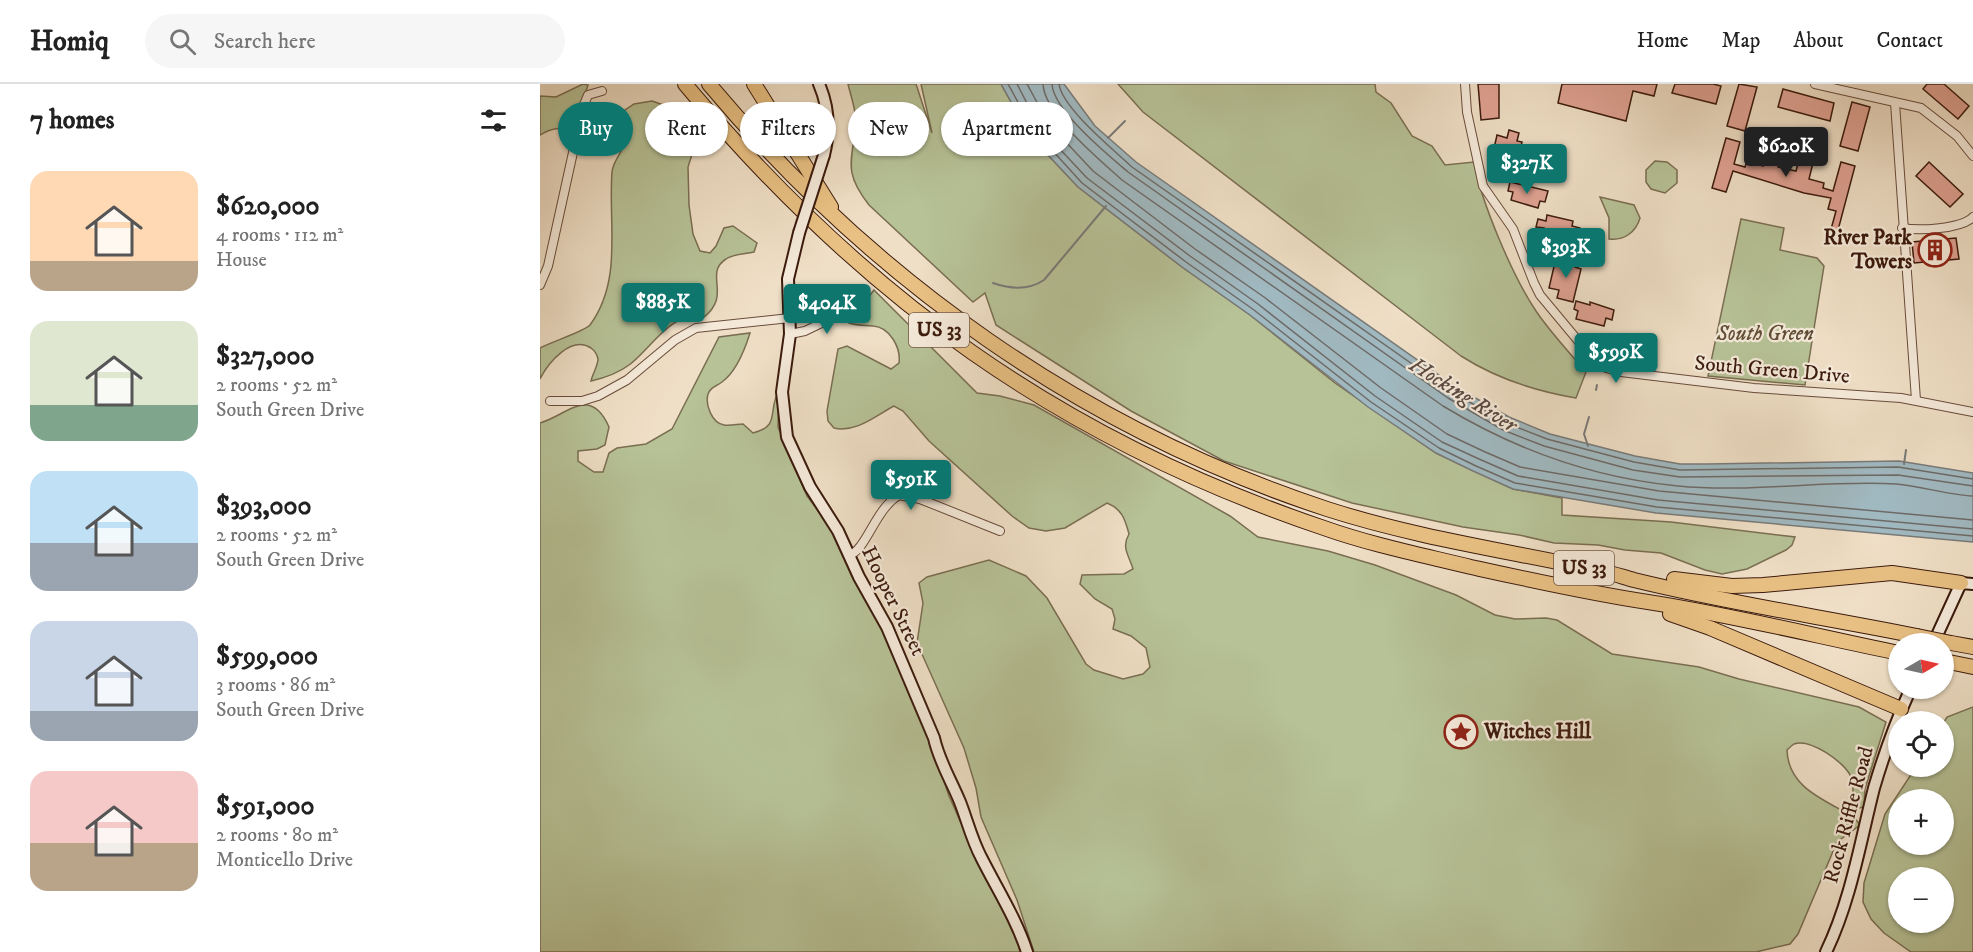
<!DOCTYPE html>
<html lang="en">
<head>
<meta charset="utf-8">
<style>
  :root { --surface:#fff; --page:#f6f6f6; --text:#222; --muted:#767676; --line:#e0e0e0; --accent:#0f766e }
  body { margin:0; font-family:"IM FELL DW Pica",serif; background:var(--page); color:var(--text); height:100vh; display:flex; flex-direction:column; font-size:22px; white-space:nowrap }
  * { box-sizing:border-box; margin:0 }
  p { font-size:20px; color:var(--muted) }
  .icon { flex:none; width:33px; height:33px; fill:none; stroke:currentColor; stroke-width:2; stroke-linecap:round; stroke-linejoin:round }
  .map { position:relative; flex:1; overflow:hidden }
  .sheet { display:flex; flex-direction:column; background:var(--surface); width:540px }
  .sheet>* { flex:none }
  .top-card { position:absolute; left:18px; top:18px; width:570px; height:54px; display:flex; gap:12px }
  .needle { width:39px; rotate:81deg }
  .controls { position:absolute; left:1348px; top:549px; display:grid; gap:12px }
  .controls a { display:grid; place-items:center; width:66px; height:66px; border-radius:50%; background:var(--surface); box-shadow:0 2px 4px #0004; font-size:30px }
  .price { position:absolute; translate:-50% -51px; padding:0 14px; border-radius:6px; background:var(--accent); color:#fff; font-size:20px; line-height:39px; filter:drop-shadow(0 2px 3px #0008) }
  .price::after { content:''; position:absolute; left:50%; top:36px; width:18px; height:14px; margin-left:-9px; background:inherit; clip-path:polygon(0 0,100% 0,50% 100%) }
  .price.active { background:#222; color:#fff }
  ul { padding:0; list-style:none }
  li { display:flex; align-items:center; gap:18px; height:150px; padding:0 30px }
  li span { display:grid; place-items:center; flex:none; width:168px; height:120px; border-radius:18px; color:#555 }
  li>.icon { margin-inline-start:auto }
  span .icon { width:72px; height:72px; fill:#fffc; stroke-width:1 }
  li b { font-size:26px }
  h2 { display:flex; justify-content:space-between; align-items:center; height:72px; padding:0 30px; font-size:26px }
  .pill { padding:0 21px; border-radius:27px; background:var(--surface); box-shadow:0 2px 4px #0004; font-size:21px; line-height:54px }
  .pill.active { background:var(--accent); color:#fff }
  header { display:flex; align-items:center; gap:36px; box-sizing:border-box; height:84px; padding:0 30px; background:var(--surface); border-bottom:2px solid var(--line) }
  header strong { font-size:28px }
  nav { display:flex; gap:33px; margin-inline-start:auto; font-size:21px }
  .search { width:420px; height:54px; background:var(--page); display:flex; align-items:center; gap:15px; box-sizing:border-box; padding:0 21px; border-radius:33px; color:var(--muted); font-size:22px }
  main { display:flex; flex:1; min-height:0 }
  .map>svg:first-child { display:block }
</style>
</head>
<body>
<header>
<strong>Homiq</strong>
<div class="search"><svg class="icon" aria-label="search" viewBox="0 0 24 24"><circle cx="10" cy="10" r="6"/><path d="M15 15l6 6"/></svg>Search here</div>
<nav><a>Home</a><a>Map</a><a>About</a><a>Contact</a></nav>
</header>
<main>
<section class="sheet">
<h2>7 homes<svg class="icon" aria-label="filters" viewBox="0 0 24 24"><path d="M4 7h16M4 17h16"/><circle cx="9" cy="7" r="2"/><circle cx="15" cy="17" r="2"/></svg></h2>
<ul>
<li><span style="background:linear-gradient(#ffd9b3 75%,#b9a48a 0)"><svg class="icon" aria-label="home" viewBox="0 0 24 24"><path d="M3 11l9-7 9 7M6 9v11h12V9"/></svg></span><div><b>$620,000</b><p>4 rooms · 112 m²</p><p>House</p></div></li>
<li><span style="background:linear-gradient(#dfe7d0 70%,#7fa58c 0)"><svg class="icon" aria-label="home" viewBox="0 0 24 24"><path d="M3 11l9-7 9 7M6 9v11h12V9"/></svg></span><div><b>$327,000</b><p>2 rooms · 52 m²</p><p>South Green Drive</p></div></li>
<li><span style="background:linear-gradient(#bfe0f5 60%,#9aa5b1 0)"><svg class="icon" aria-label="home" viewBox="0 0 24 24"><path d="M3 11l9-7 9 7M6 9v11h12V9"/></svg></span><div><b>$393,000</b><p>2 rooms · 52 m²</p><p>South Green Drive</p></div></li>
<li><span style="background:linear-gradient(#c9d6e8 75%,#9aa5b1 0)"><svg class="icon" aria-label="home" viewBox="0 0 24 24"><path d="M3 11l9-7 9 7M6 9v11h12V9"/></svg></span><div><b>$599,000</b><p>3 rooms · 86 m²</p><p>South Green Drive</p></div></li>
<li><span style="background:linear-gradient(#f6c9c9 60%,#b9a48a 0)"><svg class="icon" aria-label="home" viewBox="0 0 24 24"><path d="M3 11l9-7 9 7M6 9v11h12V9"/></svg></span><div><b>$591,000</b><p>2 rooms · 80 m²</p><p>Monticello Drive</p></div></li>
</ul>
</section>
<div class="map">
<svg width="1433" height="868" viewBox="0 0 1433 868">
  <rect width="100%" height="100%" fill="#efdfc6"/>
  <filter id="stains"><feTurbulence type="fractalNoise" baseFrequency=".00333" numOctaves="4"/><feColorMatrix values="0 0 0 0 .2 0 0 0 0 .09 0 0 0 0 .02 0 0 0 .5 -.17"/></filter>
  <radialGradient id="worn" r=".72"><stop offset=".6" stop-color="#630" stop-opacity="0"/><stop offset="1" stop-color="#630" stop-opacity=".3"/></radialGradient>
  <!-- green -->
  <g fill="#b7c297" stroke="#7a6e52" stroke-width="1.5" fill-rule="evenodd">
    <path d="M43,0L48,1L33,46C20,43 12,44 0,51V12L16,13Z"/>
    <path d="M308,0H376L392,49L381,0H461L480,34L507,70L538,103L642,183L710,231L795,299L896,369L973,405L1022,414V431L1131,438L1255,453L1252,461L1246,466L1207,485L1182,490L1165,486L1121,469L1085,466L1058,461L1014,459L979,451L923,443L812,419L684,377L591,327L456,241L445,209L433,218L329,121C304,89 311,79 316,42C317,28 311,13 308,0Z"/>
    <path d="M578,0H835L836,8L851,19L872,52L892,62L905,81L934,78C941,118 973,193 996,227C1010,248 1029,268 1046,288L1036,314C995,307 957,295 921,272L603,28Z"/>
    <path d="M112,17L132,24L153,46L154,64L148,83L149,121L153,150L160,167L170,169L176,162L184,144L193,142L217,159L214,168C206,170 193,170 186,175C163,190 193,211 163,234C133,224 110,266 89,281C77,290 64,294 51,297C52,291 58,282 58,275C57,270 55,267 51,264C31,251 8,279 0,295V264C11,258 45,247 50,241C83,196 68,140 72,88C73,77 82,69 85,58C87,48 83,37 85,26L94,20Z"/>
    <path d="M1115,77L1127,78L1137,86V99L1125,109L1111,105L1106,98V86Z"/>
    <path d="M1060,113L1094,121L1100,134C1096,148 1084,157 1069,155V134Z"/>
    <path d="M1201,135L1244,144L1240,166L1277,174L1284,182L1265,301L1168,292Z"/>
    <path d="M334,206L437,309L460,312L494,321L690,432L718,453L788,467L835,481L916,511L955,531L975,535L1006,534L1017,536L1072,570L1159,583L1199,595L1319,623L1346,638L1325,705L1324,723L1314,725C1312,714 1315,701 1310,691C1304,678 1270,654 1254,660C1251,662 1249,664 1247,666C1248,704 1285,716 1314,733L1320,741L1297,758L1258,850L1250,860L1216,868H494L477,816L441,733L436,704L424,664L377,559L383,519L379,499L387,493L449,476L486,492L507,514L546,580L554,586L583,595L603,590L610,583L606,564L591,552L573,545L575,535L572,525L555,515L540,500L542,491L584,490L593,485C589,471 581,464 589,450C585,435 582,425 567,419L525,444L506,447L489,444L472,432L389,357L363,327L354,322C335,332 316,349 294,344L288,337L287,327L298,265L307,262L351,285L359,279C361,264 350,243 333,242C324,241 318,242 309,239Z"/>
    <path d="M210,249C205,265 196,288 182,298C176,303 171,302 168,310C165,321 172,339 184,341C190,342 198,340 203,340L213,349C241,342 227,328 239,306L238,343L267,412L296,450L312,491L357,573L385,642L409,712L433,766L474,840L480,868H0V339C26,332 50,300 69,343L65,361L57,365L38,367V377L54,388H63L69,369L77,364L106,360L132,345L179,253Z"/>
    <path d="M1433,623V868H1371L1344,849L1331,835L1323,818L1324,799L1345,730L1376,683L1404,682V638L1407,633ZM1359,716H1404V760H1359ZM1359,794H1404V838H1359Z"/>
  </g>
  <!-- water -->
  <path fill="#a0b9c1" stroke="#787a79" stroke-width="1.5" d="M461,0H524L555,42L596,78L916,303L969,333L1010,350L1095,372L1140,380H1167L1359,377L1433,389V458L1116,429L973,405L933,387L896,369L828,323L710,231L642,183L538,103L507,70L480,34Z"/>
  <g fill="none" stroke-linecap="round" stroke-linejoin="round">
    <!-- shore -->
    <g stroke="#6e6a67" stroke-width="1.5">
      <path d="M468,0L485,31L512,66L542,99L646,178L714,226L831,318L899,364L936,382L975,399L1117,423L1433,452"/>
      <path d="M477,0L491,27L517,62L547,94L650,172L718,220L835,312L902,358L939,375L978,392L1118,416L1433,445"/>
      <path d="M487,0L499,22L524,56L553,87L655,165L724,213L841,304L907,350L943,367L980,383L1119,407L1433,436"/>
      <path d="M503,0C504,30 560,76 582,96L903,322C974,365 1054,394 1138,402C1210,409 1284,396 1356,400C1382,402 1407,411 1433,412"/>
      <path d="M512,0C513,26 568,71 588,88L908,314L963,346L1004,362L1093,386L1140,393L1358,391L1433,402"/>
      <path d="M519,0C522,24 574,66 592,83L912,308L966,339L1007,355L1094,378L1140,386L1358,383L1433,395"/>
    </g>
    <!-- stream -->
    <g stroke="#787a79" stroke-width="2">
      <path d="M568,54L585,37"/>
      <path d="M453,199C470,205 489,206 504,196L566,122"/>
      <path d="M1056,306L1057,301"/>
      <path d="M1048,362L1044,350L1049,333"/>
      <path d="M1364,380L1366,366"/>
    </g>
  </g>
  <!-- building -->
  <g fill="#dea191" stroke="#3c1b0d" stroke-width="1.5">
    <path d="M938,0H959V34L941,36Z"/>
    <path d="M1022,0H1117L1114,12L1093,7L1086,37L1018,19Z"/>
    <path d="M1135,0H1173L1181,2L1176,20L1132,9Z"/>
    <path d="M1199,0L1217,3L1205,47L1187,42Z"/>
    <path d="M1387,0H1404L1429,22L1418,35L1383,5Z"/>
    <path d="M1243,5L1294,19L1290,37L1238,23Z"/>
    <path d="M1312,18L1330,23L1318,67L1300,62Z"/>
    <path d="M969,46L979,49L977,57L982,58L976,84L970,83L968,91L958,89L960,81L951,78L957,51L967,54Z"/>
    <path d="M1186,54L1200,58L1194,80L1205,83L1207,77L1223,82L1227,66L1241,70L1238,83L1256,87L1259,75L1273,79L1269,95L1284,99L1283,104L1293,107L1301,78L1315,82L1297,150L1290,149L1296,127L1288,125L1291,114L1264,109L1193,87L1186,108L1172,104Z"/>
    <path d="M1389,78L1423,110L1410,123L1376,92Z"/>
    <path d="M970,98L1008,107L1005,118L1000,117L998,124L971,116L973,108L968,107Z"/>
    <path d="M1007,131L1033,137L1032,142L1040,144L1037,155L1029,153L1027,162L1001,155L1004,144L996,143L998,135L1006,137Z"/>
    <path d="M1416,154L1419,175L1374,179L1372,158Z"/>
    <path d="M1028,172L1037,175L1035,183L1041,185L1033,218L1017,214L1019,206L1009,204L1015,178L1026,180Z"/>
    <path d="M1036,217L1050,221V218L1074,226L1072,236L1066,234L1064,242L1036,235L1038,227L1034,225Z"/>
  </g>
  <g fill="none" stroke-linecap="round" stroke-linejoin="round">
    <defs>
      <g id="street">
        <path d="M925,0L927,28L943,102L973,145L994,199L1000,211L1055,277L1066,284L1081,288L1214,304L1361,314L1433,328"/>
        <path d="M1275,0L1381,24L1417,52L1433,72"/>
        <path d="M1355,19L1376,316"/>
        <path d="M1362,144C1379,147 1421,145 1433,133"/>
        <path d="M0,201L8,182L43,23L48,11L62,7"/>
        <path d="M250,250L265,247L292,234L320,230"/>
        <path d="M10,317H42L58,312L87,296L135,256L156,244L250,234"/>
        <path d="M309,471C326,467 335,425 359,411L380,415L460,447"/>
      </g>
      <g id="secondary">
        <path d="M279,0C289,23 290,47 284,71"/>
        <path d="M259,149L248,195L250,250L242,308L247,353L270,403L298,447L319,493L347,543L394,654C399,677 411,696 420,718C427,736 432,756 441,773C457,805 476,834 487,868"/>
        <path d="M1393,560L1421,499L1433,500"/>
        <path d="M1286,868C1311,816 1320,759 1334,704C1344,670 1356,637 1371,604"/>
      </g>
      <g id="highway">
        <path d="M145,0C323,213 520,355 784,444C832,461 882,471 931,483C990,496 1048,509 1108,518C1192,531 1276,552 1359,569"/>
        <path d="M169,0C333,196 543,345 787,425C877,454 969,467 1061,487C1072,489 1083,493 1094,496C1187,519 1283,533 1377,552"/>
        <path d="M214,0L291,123"/>
        <path d="M1134,495L1192,502L1223,501L1352,489L1421,499"/>
        <path d="M1130,530L1170,544L1361,625"/>
        <path d="M1411,559L1433,563"/>
        <path d="M1404,577L1433,583"/>
      </g>
    </defs>
    <!-- street casing -->
    <use href="#street" stroke="#694c3b" stroke-width="10"/>
    <!-- secondary casing -->
    <use href="#secondary" stroke="#3c1b0d" stroke-width="14"/>
    <!-- highway casing -->
    <use href="#highway" stroke="#3c1b0d" stroke-width="16"/>
    <!-- street -->
    <use href="#street" stroke="#f5eada" stroke-width="8"/>
    <!-- secondary -->
    <use href="#secondary" stroke="#f5eada" stroke-width="10"/>
    <!-- highway -->
    <use href="#highway" stroke="#e8c083" stroke-width="14"/>
    <defs>
      <path id="secondary-bridge" d="M259,149L284,71"/>
      <path id="highway-bridge" d="M1377,552L1411,559"/>
    </defs>
    <!-- secondary-bridge casing -->
    <use href="#secondary-bridge" stroke="#3c1b0d" stroke-width="14" stroke-linecap="butt"/>
    <!-- highway-bridge casing -->
    <use href="#highway-bridge" stroke="#3c1b0d" stroke-width="16" stroke-linecap="butt"/>
    <!-- secondary-bridge -->
    <use href="#secondary-bridge" stroke="#f5eada" stroke-width="10"/>
    <!-- highway-bridge -->
    <use href="#highway-bridge" stroke="#e8c083" stroke-width="14"/>
  </g>
  <!-- icons -->
  <defs>
    <symbol id="building-ring" viewBox="-11 -11 22 22"><circle r="9.5" fill="#f5eada" stroke="#8f2418" stroke-width="1.5"/><path d="M-4-6H4V6H1V3H-1V6H-4ZM-2.5-4.3h1.7v1.8h-1.7ZM.8-4.3h1.7v1.8H.8ZM-2.5-1h1.7V.8h-1.7ZM.8-1h1.7V.8H.8Z" fill="#8f2418"/></symbol>
    <symbol id="sight-ring" viewBox="-11 -11 22 22"><circle r="9.5" fill="#f5eada" stroke="#8f2418" stroke-width="1.5"/><path d="M0-6L1.8-2.2L6-1.7L2.9 1.2L3.7 5.4L0 3.3L-3.7 5.4L-2.9 1.2L-6-1.7L-1.8-2.2Z" fill="#8f2418"/></symbol>
  </defs>
  <g fill-rule="evenodd">
    <use href="#building-ring" x="1376" y="147" width="38" height="38"/>
    <use href="#sight-ring" x="902" y="629" width="38" height="38"/>
  </g>
  <g text-anchor="middle" dominant-baseline="central" stroke-width="4.5" stroke-linejoin="round" paint-order="stroke">
    <!-- shield labels -->
    <g fill="#f5eada" stroke="#74594a" stroke-width="1.5">
      <rect x="369" y="229" width="60" height="34" rx="4.5"/>
      <rect x="1014" y="467" width="60" height="34" rx="4.5"/>
    </g>
    <g font-size="20" font-weight="bold" fill="#3c1b0d">
      <text x="399" y="246">US 33</text>
      <text x="1044" y="484">US 33</text>
    </g>
    <!-- poi labels -->
    <g font-size="21" font-weight="bold" fill="#3c1b0d" stroke="#f5eada" text-anchor="end">
      <text x="1372" y="154">River Park<tspan x="1372" dy="24">Towers</tspan></text>
      <text x="944" y="648" text-anchor="start">Witches Hill</text>
    </g>
    <!-- park labels -->
    <g font-size="21" font-style="italic" fill="#614d36" stroke="#f5eada">
      <text x="1225" y="250">South Green</text>
    </g>
    <!-- street labels -->
    <g font-size="21" fill="#3c1b0d" stroke="#f5eada">
      <text transform="translate(1232 286) rotate(5)">South Green Drive</text>
      <text transform="translate(353 517) rotate(64)">Hooper Street</text>
      <text transform="translate(1309 731) rotate(-75)">Rock Riffle Road</text>
    </g>
    <!-- water labels -->
    <g font-size="22" font-style="italic" fill="#5a4a43" stroke="#f5eada">
      <text transform="translate(923 311) rotate(32)">Hocking River</text>
    </g>
  </g>
  <rect width="100%" height="100%" filter="url(#stains)"/>
  <rect width="100%" height="100%" fill="url(#worn)"/>
</svg>
<div class="controls">
<a><svg class="needle" viewBox="-14 -14 28 28"><path d="M0-13l5 13h-10z" fill="#e53935"/><path d="M0 13l5-13h-10z" fill="#767676"/></svg></a>
<a><svg class="icon" aria-label="locate" viewBox="0 0 24 24"><circle cx="12" cy="12" r="6"/><path d="M12 2v4M12 18v4M2 12h4M18 12h4"/></svg></a>
<a>+</a>
<a>−</a>
</div>
<b class="price active" style="left:1246px;top:94px">$620K</b>
<b class="price" style="left:987px;top:111px">$327K</b>
<b class="price" style="left:1026px;top:195px">$393K</b>
<b class="price" style="left:123px;top:250px">$885K</b>
<b class="price" style="left:287px;top:251px">$404K</b>
<b class="price" style="left:1076px;top:300px">$599K</b>
<b class="price" style="left:371px;top:427px">$591K</b>
<div class="top-card">
<a class="pill active">Buy</a>
<a class="pill">Rent</a>
<a class="pill">Filters</a>
<a class="pill">New</a>
<a class="pill">Apartment</a>
</div>
</div>
</main>
</body>
</html>
